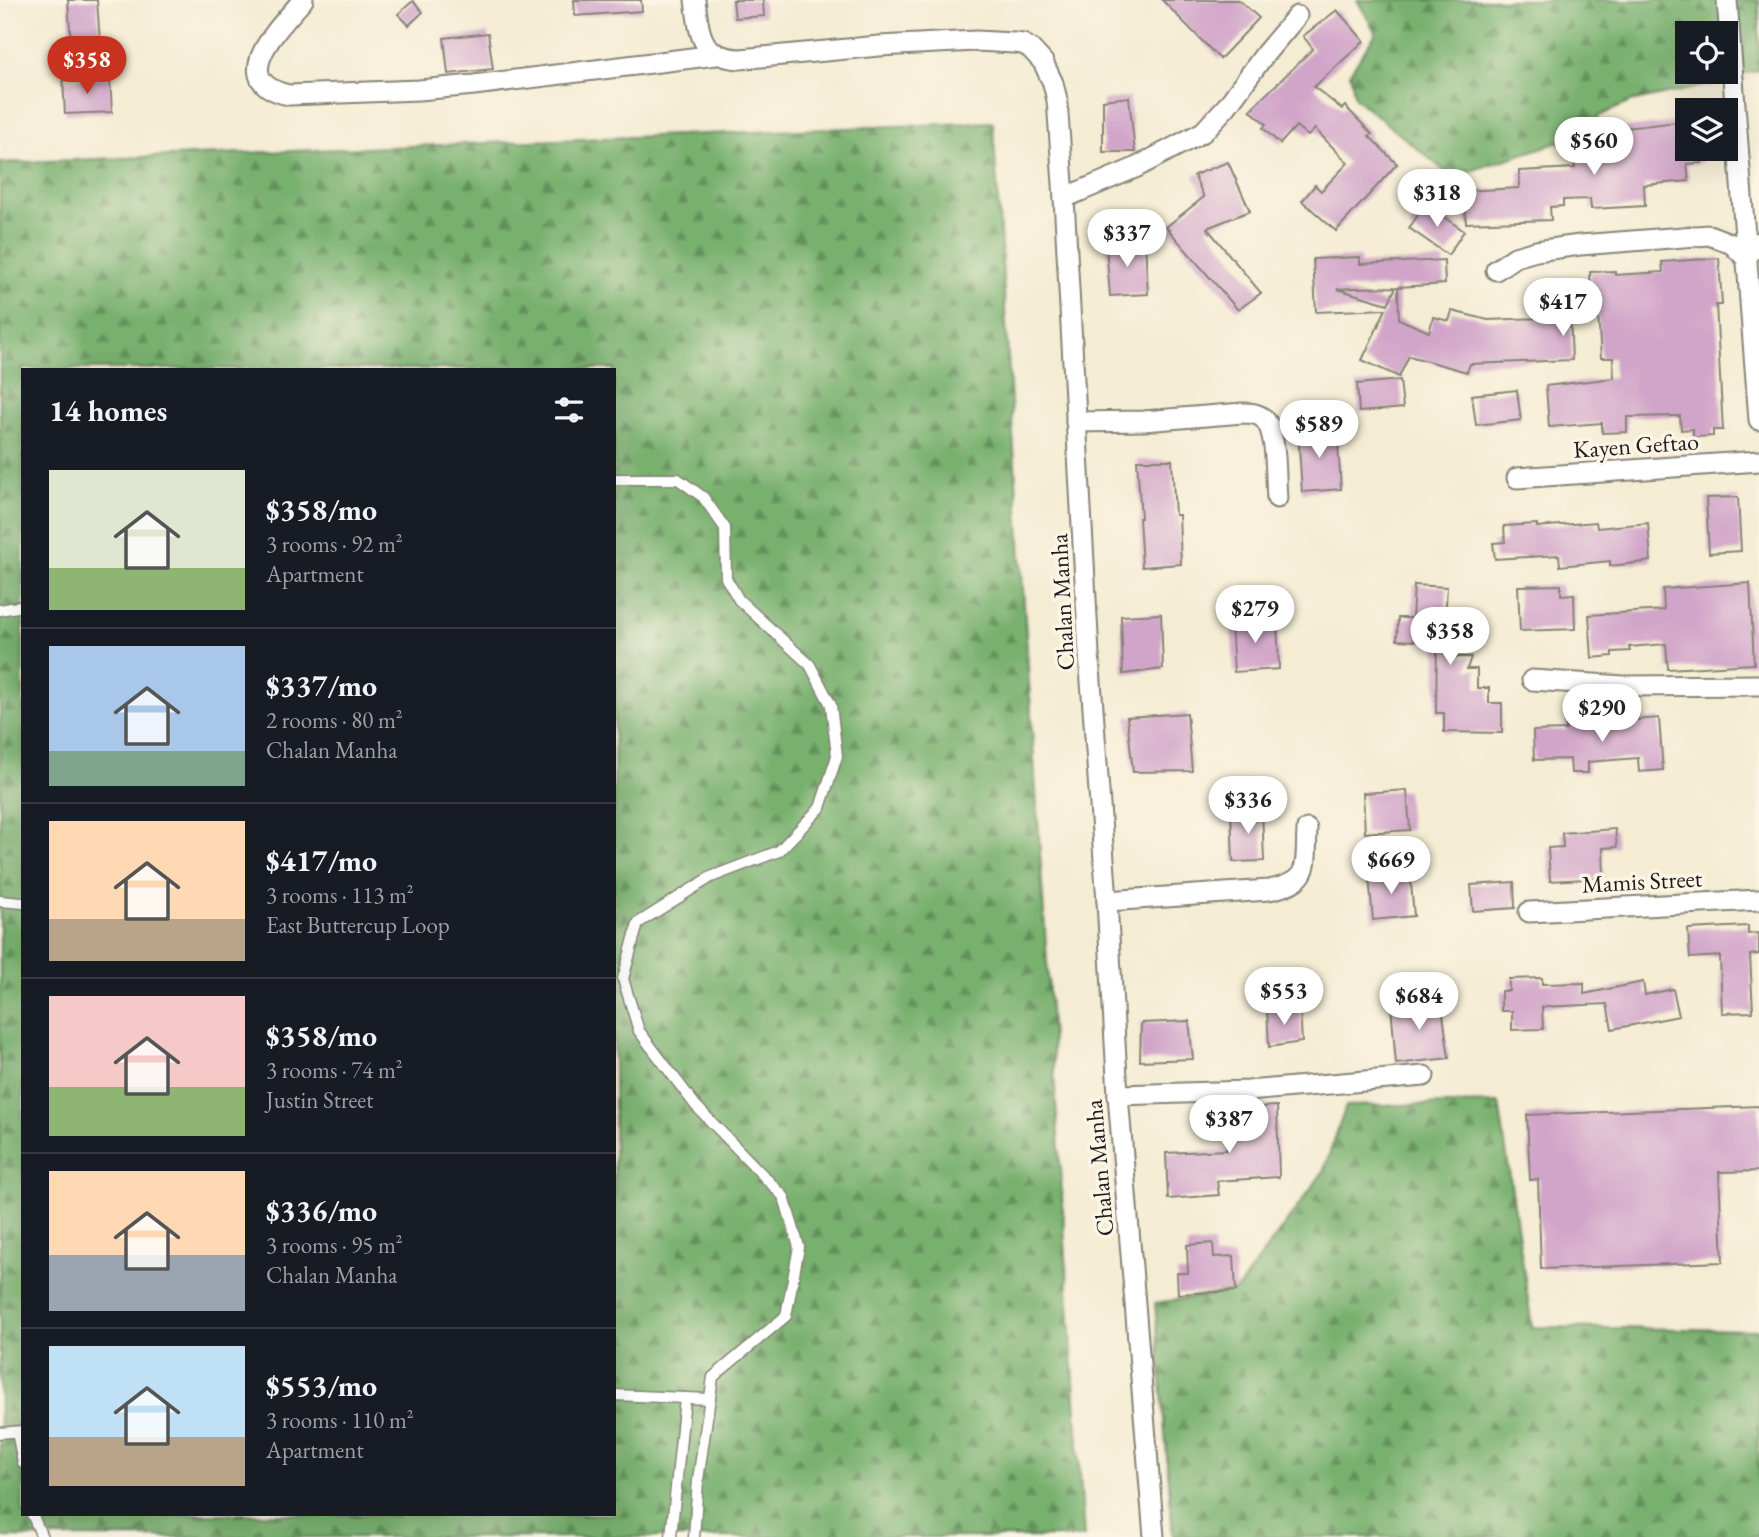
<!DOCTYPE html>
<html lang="en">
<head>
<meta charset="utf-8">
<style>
  :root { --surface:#171b24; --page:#20242c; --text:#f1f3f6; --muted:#9ea1a6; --line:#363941; --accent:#c8321e }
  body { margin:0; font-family:"EB Garamond",serif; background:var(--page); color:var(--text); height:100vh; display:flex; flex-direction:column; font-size:26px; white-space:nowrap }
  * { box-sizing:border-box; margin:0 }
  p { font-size:23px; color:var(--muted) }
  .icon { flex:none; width:38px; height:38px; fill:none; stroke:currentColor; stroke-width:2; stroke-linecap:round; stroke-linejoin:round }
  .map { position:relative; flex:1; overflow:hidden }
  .sheet { position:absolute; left:21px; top:368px; width:595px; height:1148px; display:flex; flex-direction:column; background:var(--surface); border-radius:0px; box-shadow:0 7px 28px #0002 }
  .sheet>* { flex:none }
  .buttons { position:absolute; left:1675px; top:21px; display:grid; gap:14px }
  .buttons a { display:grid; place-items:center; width:63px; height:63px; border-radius:0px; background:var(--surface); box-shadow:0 7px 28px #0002; font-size:35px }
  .price { position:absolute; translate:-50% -60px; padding:0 16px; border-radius:24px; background:#fff; color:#222; font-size:23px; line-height:46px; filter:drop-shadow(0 2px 4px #0008) }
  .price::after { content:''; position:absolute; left:50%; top:42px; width:21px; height:16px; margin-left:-10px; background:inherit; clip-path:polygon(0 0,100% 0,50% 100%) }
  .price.current { background:var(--accent); color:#fff }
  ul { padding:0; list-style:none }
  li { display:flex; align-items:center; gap:21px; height:175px; padding:0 28px }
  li+li { border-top:2px solid var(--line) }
  li span { display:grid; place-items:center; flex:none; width:196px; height:140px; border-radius:0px; color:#555 }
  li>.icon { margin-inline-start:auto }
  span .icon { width:84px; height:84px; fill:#fffc; stroke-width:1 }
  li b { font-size:30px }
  h2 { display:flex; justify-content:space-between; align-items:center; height:84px; padding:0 28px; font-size:30px }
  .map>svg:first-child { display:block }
</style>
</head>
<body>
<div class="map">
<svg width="1759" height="1537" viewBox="0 0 1759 1537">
  <defs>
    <pattern id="forest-firs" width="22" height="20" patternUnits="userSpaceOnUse" patternTransform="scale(1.75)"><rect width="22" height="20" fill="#78b06e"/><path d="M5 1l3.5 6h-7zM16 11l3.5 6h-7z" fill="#628e5a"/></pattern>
  </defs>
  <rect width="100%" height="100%" fill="#fcf5e5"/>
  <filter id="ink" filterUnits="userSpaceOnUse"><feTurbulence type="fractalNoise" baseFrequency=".0143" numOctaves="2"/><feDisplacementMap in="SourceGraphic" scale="14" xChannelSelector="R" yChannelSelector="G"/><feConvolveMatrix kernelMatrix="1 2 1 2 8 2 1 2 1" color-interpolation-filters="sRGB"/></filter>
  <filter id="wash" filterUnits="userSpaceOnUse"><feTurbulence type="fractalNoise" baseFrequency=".00686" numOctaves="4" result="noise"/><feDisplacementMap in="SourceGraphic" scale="28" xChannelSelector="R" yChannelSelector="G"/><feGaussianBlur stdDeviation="1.57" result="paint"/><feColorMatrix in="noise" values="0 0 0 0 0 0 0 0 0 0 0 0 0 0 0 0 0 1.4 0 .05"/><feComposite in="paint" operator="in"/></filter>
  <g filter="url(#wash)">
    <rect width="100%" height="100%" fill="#f4ecd3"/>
    <!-- forest -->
    <g fill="url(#forest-firs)" stroke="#4a6645" stroke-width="2" fill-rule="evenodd">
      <path d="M1357,0H1721L1724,33H1687V72H1726L1728,81L1630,102L1599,116L1587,133L1452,177L1355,98L1350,73L1376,33Z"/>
      <path d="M1732,0H1759V70L1739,75Z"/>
      <path d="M993,122L1084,1537H0V163ZM23,369H614V1514H23Z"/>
      <path d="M1499,1103L1532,1327L1759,1330V1537H1173L1155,1303L1236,1291L1323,1172L1346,1106Z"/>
    </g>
    <g id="blocks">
      <!-- building -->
      <g fill="#d1a5c9" fill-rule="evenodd">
        <path d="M68,0H97L100,42L71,44Z"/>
        <path d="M574,0H641L642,11L575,16Z"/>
        <path d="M733,0H763L764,16L735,18Z"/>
        <path d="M1162,0H1239L1259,18L1220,59Z"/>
        <path d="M413,1L423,12L409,25L398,14Z"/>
        <path d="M1337,10L1364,41L1314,87L1342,109L1345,106L1372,134L1369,136L1397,164L1336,231L1302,201L1315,185L1321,191L1348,163L1315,129L1308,136L1296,126L1280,144L1263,128L1266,124L1250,110L1313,49L1303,36Z"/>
        <path d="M488,33L493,69L448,74L444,38Z"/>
        <path d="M110,78L112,112L65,114L63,80Z"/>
        <path d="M1129,97L1135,152H1103V100Z"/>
        <path d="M1687,121V149H1701L1702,163L1687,164L1689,181L1644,185L1645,206L1591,209L1590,199L1563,200V206L1550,207L1551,220L1466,223L1464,191L1519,188V171L1575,168L1574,160L1609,158L1607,130Z"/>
        <path d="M1228,162L1250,211L1207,228L1261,293L1238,310L1166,227L1204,197L1194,175Z"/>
        <path d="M1426,204L1464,231L1448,255L1409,228Z"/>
        <path d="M1145,242L1148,294L1110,296L1106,245Z"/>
        <path d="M1360,257V264L1444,260L1445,284L1398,287L1399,319L1429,332L1433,317L1449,321L1452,311L1488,320L1544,318L1542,296L1591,293L1590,272L1615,271V275L1663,272L1662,262L1719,258L1722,305H1716L1723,430H1713V436L1693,437V429L1681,430L1680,416L1627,417V432L1602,433V423L1549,427L1546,386L1614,378L1613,358H1601L1598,314L1570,315L1572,360L1470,364L1467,372L1409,356L1399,377L1362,360L1386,309L1316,312L1313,259ZM1396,287L1388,304L1337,289L1355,288Z"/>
        <path d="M1400,380L1403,408L1359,412L1357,384Z"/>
        <path d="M1517,390L1521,420L1476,425L1472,395Z"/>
        <path d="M1337,429L1341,489L1302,492L1298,431Z"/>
        <path d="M1137,460H1172L1175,515H1179L1181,564L1142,567L1139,518H1141Z"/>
        <path d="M1738,497L1741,551L1709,553L1706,498Z"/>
        <path d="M1596,522L1597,528L1648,523L1651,561L1610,566V561L1560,566L1559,555L1495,559L1493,543L1505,542L1504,526L1537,524V527Z"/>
        <path d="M1750,583L1754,664L1668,669L1666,644L1629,647L1630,651L1612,652V656L1592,658L1589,615L1664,610L1663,589Z"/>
        <path d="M1414,585L1447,587L1445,623L1457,624L1455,657H1471L1467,669H1477V688H1489V703H1502V733L1444,732V713H1436L1437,642L1397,640L1398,618H1412Z"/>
        <path d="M1561,585V595L1574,594L1575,629L1520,631L1518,586Z"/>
        <path d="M1161,614L1163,669L1123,674L1121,616Z"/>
        <path d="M1277,619L1279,669L1234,672L1231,622Z"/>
        <path d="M1187,713L1192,771L1133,772L1127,717Z"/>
        <path d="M1586,718V724L1659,718L1663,770L1639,772L1638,758L1588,762V773H1571L1570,759L1534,760L1533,731L1566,730V719Z"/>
        <path d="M1407,790L1410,830L1365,833L1363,793Z"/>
        <path d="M1262,809L1264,861L1233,862L1231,810Z"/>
        <path d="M1615,829L1617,847L1603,848L1604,878L1550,881L1548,848L1563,847L1562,833Z"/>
        <path d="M1410,873L1414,916L1373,920L1369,876Z"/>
        <path d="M1514,882L1515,908L1473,911L1471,885Z"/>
        <path d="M1748,926V934L1759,933V954L1750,955L1753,1012L1722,1013L1720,956L1690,958L1688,929Z"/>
        <path d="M1542,978V984L1584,983V994L1643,982L1645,995L1673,989L1679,1016L1612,1029L1607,1004L1542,1007L1543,1029L1512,1030V1011H1501V991H1509V979Z"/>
        <path d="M1441,1000L1449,1058L1396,1064L1391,1005Z"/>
        <path d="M1300,1008L1302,1042L1269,1047L1267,1009Z"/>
        <path d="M1189,1021L1193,1059L1140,1061L1141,1023Z"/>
        <path d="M1277,1106L1279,1177L1217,1181L1219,1195L1168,1199L1166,1153L1227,1150L1224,1109Z"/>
        <path d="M1759,1106V1171L1719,1172L1723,1262L1541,1269L1538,1179L1530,1180L1527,1115Z"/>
        <path d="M1213,1243L1214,1257L1234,1256L1236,1291L1178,1294L1177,1273H1188L1187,1245Z"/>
      </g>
    </g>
  </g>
  <g filter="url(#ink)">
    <use href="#blocks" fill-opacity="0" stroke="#888478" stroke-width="2"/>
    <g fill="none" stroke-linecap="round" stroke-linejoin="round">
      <defs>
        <g id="service">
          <path d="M614,479H678L703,497L725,528L726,578L739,600L810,665L831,705L837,756L820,808L779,851L711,877L638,923L623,979L639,1031L696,1106L784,1197L799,1247L786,1316L713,1377L698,1480L694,1537"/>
          <path d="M0,610L23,606"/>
          <path d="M0,901L23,903"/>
          <path d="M614,1395L710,1399"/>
          <path d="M17,1432L23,1463"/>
          <path d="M0,1433L22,1431"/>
          <path d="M32,1514L42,1537"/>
          <path d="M671,1537L685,1398"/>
        </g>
        <g id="minor">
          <path d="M303,0C279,28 224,81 289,95L419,90L474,85L716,55"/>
          <path d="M695,0C700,35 699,56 740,59L879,46L976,41L1014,43L1023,44L1031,49L1043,62L1053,83L1057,100L1064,198L1089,654L1107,901L1118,1095L1154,1537"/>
          <path d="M1727,0L1759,420"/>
          <path d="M1064,198L1135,168L1203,132L1227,106L1265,54L1297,16"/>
          <path d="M1496,270L1515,257L1536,251L1580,245L1709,235L1732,244L1746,258L1759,242"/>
          <path d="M1076,422L1144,421L1243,413C1250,413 1258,413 1264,419C1278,433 1275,478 1277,498"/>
          <path d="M1517,478L1759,461"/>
          <path d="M1532,680L1624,686L1759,685"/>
          <path d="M1107,901L1269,890C1312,881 1305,867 1307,829"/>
          <path d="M1529,912L1759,900"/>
          <path d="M1118,1095L1248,1091L1424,1076"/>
        </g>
      </defs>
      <!-- service casing -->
      <use href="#service" stroke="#888478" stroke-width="13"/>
      <!-- minor casing -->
      <use href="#minor" stroke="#888478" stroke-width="23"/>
      <!-- service -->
      <use href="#service" stroke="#fff" stroke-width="10"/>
      <!-- minor -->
      <use href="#minor" stroke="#fff" stroke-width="19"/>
    </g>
  </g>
  <g text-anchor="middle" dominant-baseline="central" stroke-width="7" stroke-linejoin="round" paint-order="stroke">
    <!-- street labels -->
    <g font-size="24" fill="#1c1c1c" stroke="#fcf5e5">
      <text transform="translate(1636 445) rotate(-4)">Kayen Geftao</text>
      <text transform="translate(1062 602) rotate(-93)">Chalan Manha</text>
      <text transform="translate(1642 881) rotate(-3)">Mamis Street</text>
      <text transform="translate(1099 1168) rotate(-95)">Chalan Manha</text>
    </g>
  </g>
</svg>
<div class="buttons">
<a><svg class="icon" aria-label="locate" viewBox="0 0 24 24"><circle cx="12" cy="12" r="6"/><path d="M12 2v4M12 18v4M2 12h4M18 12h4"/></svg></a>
<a><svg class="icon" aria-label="layers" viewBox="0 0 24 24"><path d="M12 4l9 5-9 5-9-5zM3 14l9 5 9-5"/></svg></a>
</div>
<b class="price current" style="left:87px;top:96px">$358</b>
<b class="price" style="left:1594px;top:177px">$560</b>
<b class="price" style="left:1437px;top:229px">$318</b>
<b class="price" style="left:1127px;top:269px">$337</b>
<b class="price" style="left:1563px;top:338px">$417</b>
<b class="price" style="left:1319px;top:460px">$589</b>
<b class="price" style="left:1255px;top:645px">$279</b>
<b class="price" style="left:1450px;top:667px">$358</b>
<b class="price" style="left:1602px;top:744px">$290</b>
<b class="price" style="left:1248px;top:836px">$336</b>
<b class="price" style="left:1391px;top:896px">$669</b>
<b class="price" style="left:1284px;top:1027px">$553</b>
<b class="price" style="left:1419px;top:1032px">$684</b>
<b class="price" style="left:1229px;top:1155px">$387</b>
<section class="sheet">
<h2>14 homes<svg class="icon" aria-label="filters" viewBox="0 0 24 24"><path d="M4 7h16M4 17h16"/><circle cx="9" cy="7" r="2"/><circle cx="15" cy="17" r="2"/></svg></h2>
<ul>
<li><span style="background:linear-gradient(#dfe7d0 70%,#8fb573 0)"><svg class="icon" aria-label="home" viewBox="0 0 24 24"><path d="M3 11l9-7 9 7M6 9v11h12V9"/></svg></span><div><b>$358/mo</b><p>3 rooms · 92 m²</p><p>Apartment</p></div></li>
<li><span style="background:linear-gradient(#a9c7e8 75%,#7fa58c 0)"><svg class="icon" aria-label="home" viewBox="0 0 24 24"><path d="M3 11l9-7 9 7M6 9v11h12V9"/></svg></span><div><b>$337/mo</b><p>2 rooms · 80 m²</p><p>Chalan Manha</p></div></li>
<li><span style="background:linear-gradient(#ffd9b3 70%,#b9a48a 0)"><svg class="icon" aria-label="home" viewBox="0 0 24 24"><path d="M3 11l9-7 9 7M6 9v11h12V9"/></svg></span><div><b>$417/mo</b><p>3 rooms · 113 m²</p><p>East Buttercup Loop</p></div></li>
<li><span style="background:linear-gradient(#f6c9c9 65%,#8fb573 0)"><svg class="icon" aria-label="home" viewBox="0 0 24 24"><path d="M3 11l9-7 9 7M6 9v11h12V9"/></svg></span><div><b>$358/mo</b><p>3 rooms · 74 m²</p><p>Justin Street</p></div></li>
<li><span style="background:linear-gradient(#ffd9b3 60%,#9aa5b1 0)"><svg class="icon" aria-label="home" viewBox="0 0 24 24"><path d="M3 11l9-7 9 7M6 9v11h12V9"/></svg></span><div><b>$336/mo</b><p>3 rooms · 95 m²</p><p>Chalan Manha</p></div></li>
<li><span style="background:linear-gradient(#bfe0f5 65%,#b9a48a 0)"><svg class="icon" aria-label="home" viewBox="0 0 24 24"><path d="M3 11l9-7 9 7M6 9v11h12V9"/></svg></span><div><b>$553/mo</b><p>3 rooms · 110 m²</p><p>Apartment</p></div></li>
</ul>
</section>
</div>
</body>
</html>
